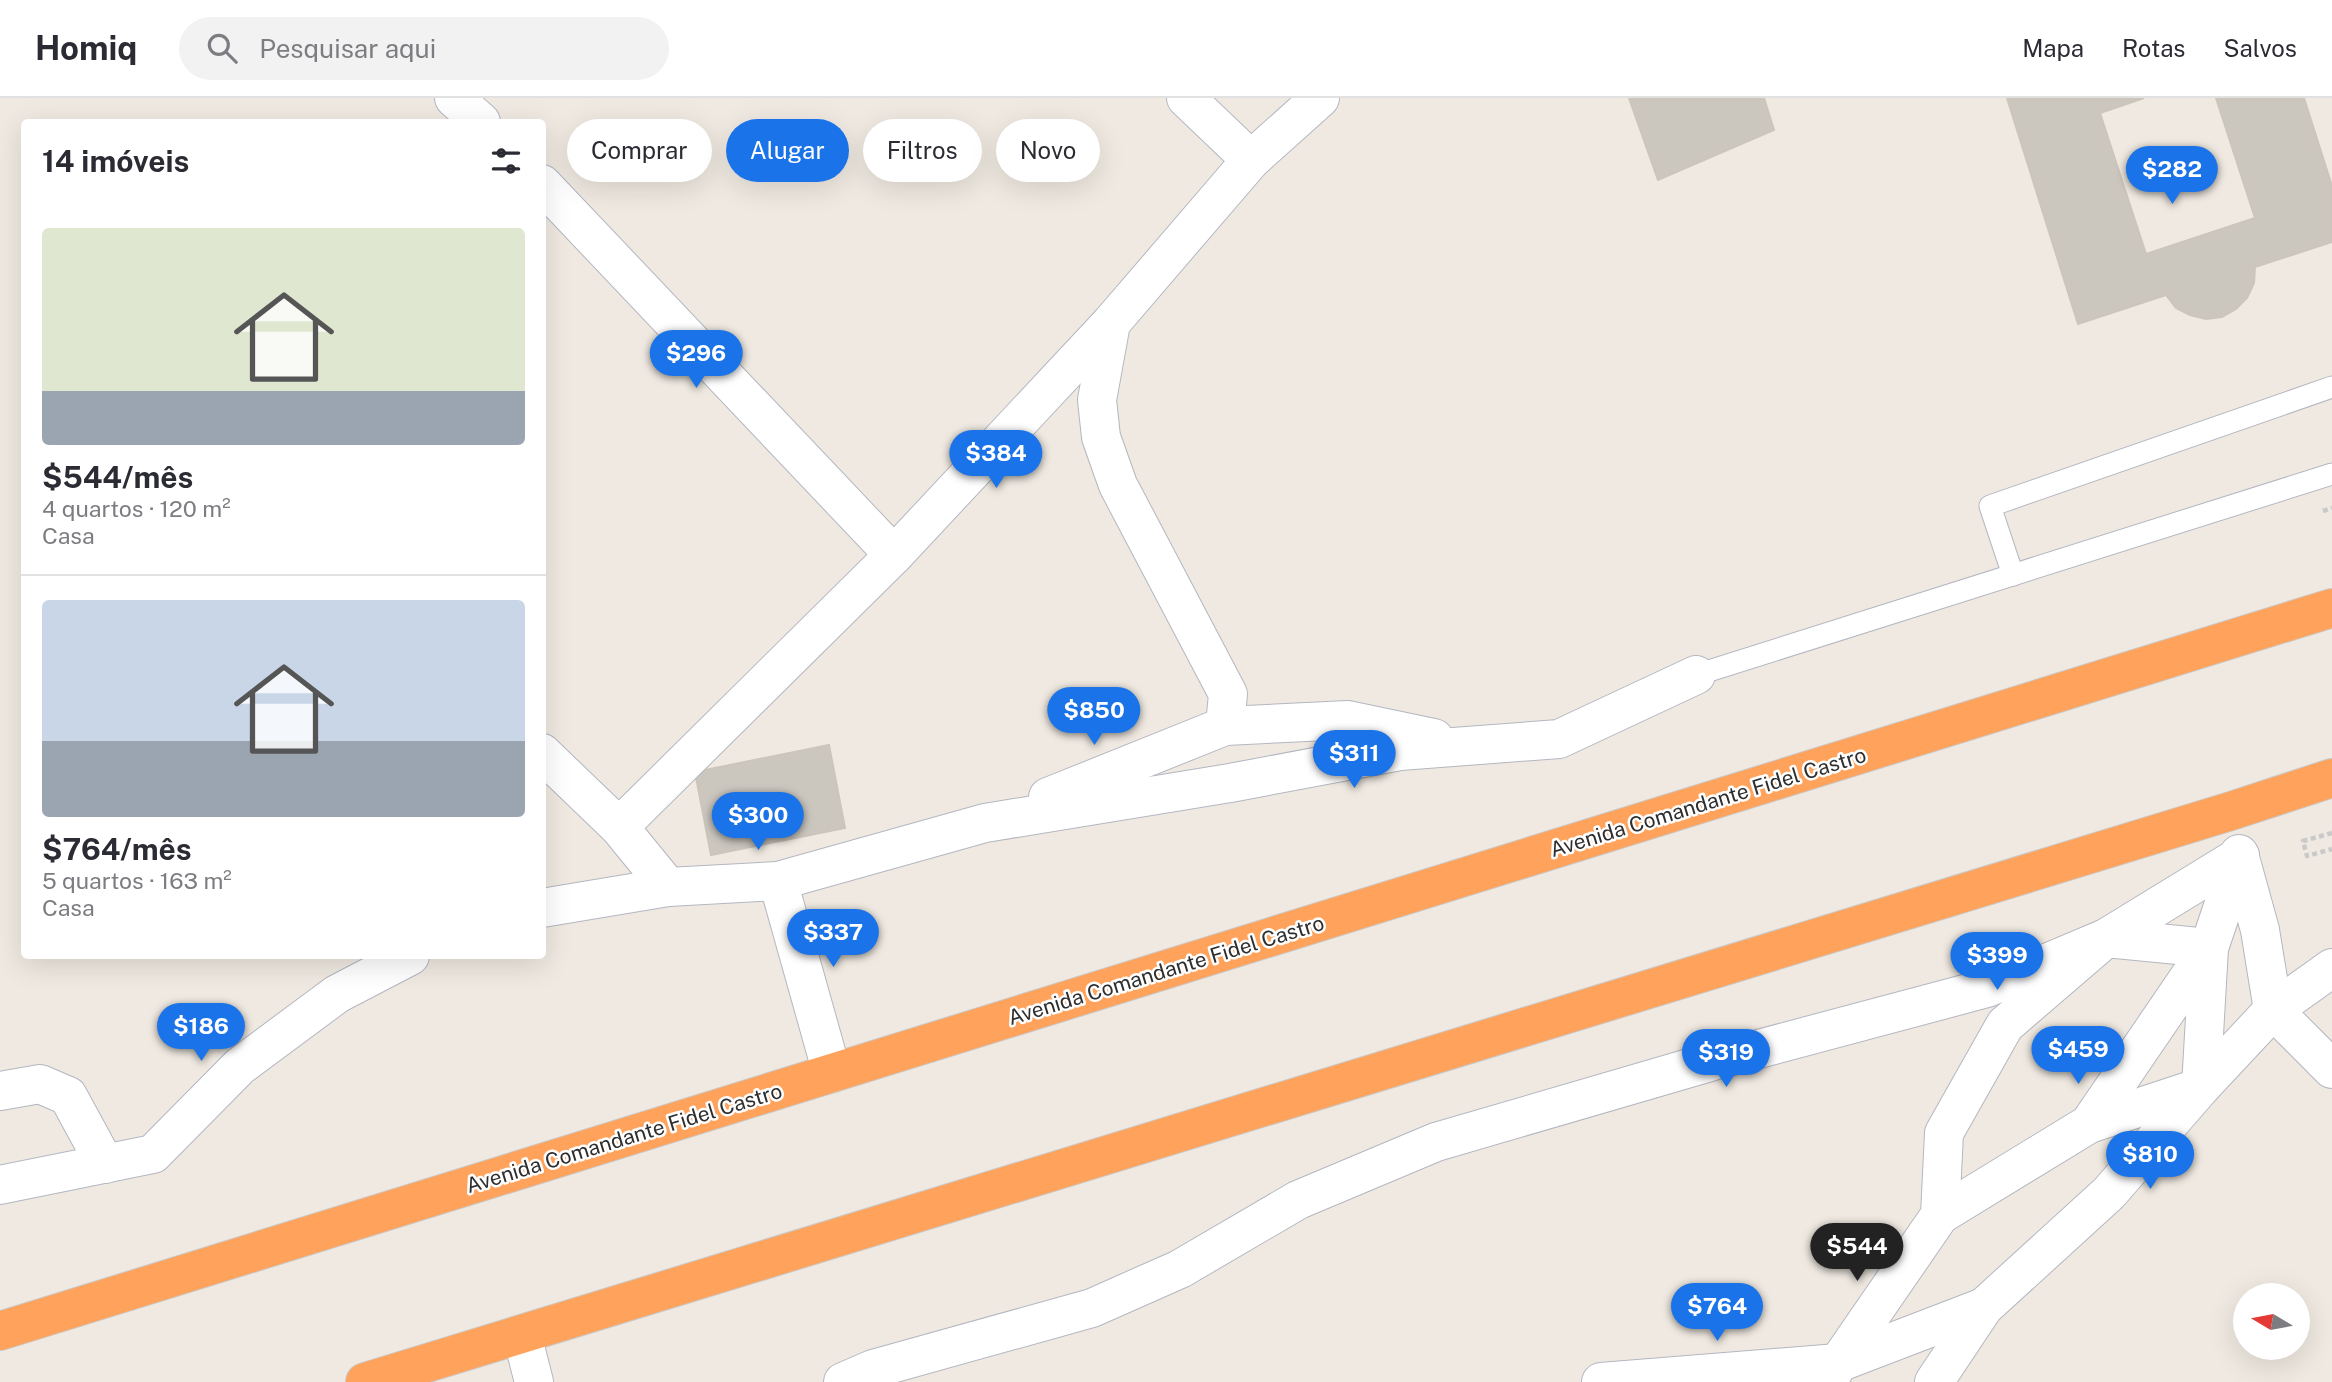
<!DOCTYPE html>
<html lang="pt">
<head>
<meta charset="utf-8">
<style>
  :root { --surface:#fff; --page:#f2f2f3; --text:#2b2b33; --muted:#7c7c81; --line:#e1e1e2; --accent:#1a73e8 }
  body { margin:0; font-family:"Public Sans",sans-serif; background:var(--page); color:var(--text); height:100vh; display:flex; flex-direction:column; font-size:26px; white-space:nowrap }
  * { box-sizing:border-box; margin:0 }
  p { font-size:23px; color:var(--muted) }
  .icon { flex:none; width:38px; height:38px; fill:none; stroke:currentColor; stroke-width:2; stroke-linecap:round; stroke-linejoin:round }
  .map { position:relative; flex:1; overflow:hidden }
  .panel { position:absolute; left:21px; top:21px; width:525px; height:840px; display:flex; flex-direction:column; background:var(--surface); border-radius:7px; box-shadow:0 7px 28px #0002 }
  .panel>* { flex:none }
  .hud { position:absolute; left:567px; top:21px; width:665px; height:63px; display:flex; gap:14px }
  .needle { width:46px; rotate:280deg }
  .fabs { position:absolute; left:2233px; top:1185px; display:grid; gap:14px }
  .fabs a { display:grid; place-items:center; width:77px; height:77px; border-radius:50%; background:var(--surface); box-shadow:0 7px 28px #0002; font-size:35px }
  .price { position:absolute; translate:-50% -60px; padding:0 16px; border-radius:24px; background:var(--accent); color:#fff; font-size:23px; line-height:46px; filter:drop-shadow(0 2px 4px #0008) }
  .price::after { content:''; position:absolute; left:50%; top:42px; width:21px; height:16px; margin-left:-10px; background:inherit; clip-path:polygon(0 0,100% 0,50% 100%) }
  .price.current { background:#222; color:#fff }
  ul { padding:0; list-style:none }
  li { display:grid; align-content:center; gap:14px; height:371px; padding:0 21px }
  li+li { border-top:2px solid var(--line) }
  li span { display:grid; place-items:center; height:217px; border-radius:7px; color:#555 }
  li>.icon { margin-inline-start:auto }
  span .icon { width:126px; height:126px; fill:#fffc; stroke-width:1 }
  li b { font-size:30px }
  h2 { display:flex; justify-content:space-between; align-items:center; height:84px; padding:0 21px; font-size:30px }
  .pill { padding:0 24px; border-radius:32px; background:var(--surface); box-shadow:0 7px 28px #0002; font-size:24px; line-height:63px }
  .pill.current { background:var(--accent); color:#fff }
  header { display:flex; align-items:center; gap:42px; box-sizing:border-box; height:98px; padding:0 35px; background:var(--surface); border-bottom:2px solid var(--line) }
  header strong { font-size:33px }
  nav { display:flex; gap:38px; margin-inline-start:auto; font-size:24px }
  .search { width:490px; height:63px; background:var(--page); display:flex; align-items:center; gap:18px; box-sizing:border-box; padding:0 24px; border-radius:38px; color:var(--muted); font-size:26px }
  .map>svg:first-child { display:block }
</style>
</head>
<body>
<header>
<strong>Homiq</strong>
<div class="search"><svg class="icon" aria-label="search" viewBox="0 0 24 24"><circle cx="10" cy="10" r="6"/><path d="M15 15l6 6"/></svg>Pesquisar aqui</div>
<nav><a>Mapa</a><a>Rotas</a><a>Salvos</a></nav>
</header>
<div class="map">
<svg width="2332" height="1284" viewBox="0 0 2332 1284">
  <rect width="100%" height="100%" fill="#efe9e1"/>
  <!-- building -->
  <g fill="#cbc7bf" stroke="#cbc5ba" stroke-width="2">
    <path d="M1629,0H1764L1774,32L1658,82Z"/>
    <path d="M2007,0H2144L2100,15L2146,156L2255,120L2216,0H2304L2332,88V144L2255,169L2254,185L2247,200L2236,211L2222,219L2206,221L2190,217L2176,210L2166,197L2078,226Z"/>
    <path d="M829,647L845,730L711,757L695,674Z"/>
  </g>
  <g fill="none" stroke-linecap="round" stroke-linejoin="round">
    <defs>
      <g id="lane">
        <path d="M2013,477L1990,408L2332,289"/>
        <path d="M1696,577L2332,376"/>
      </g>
      <g id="street">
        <path d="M454,0L481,24"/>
        <path d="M1186,0L1251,62"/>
        <path d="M542,86L894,457"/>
        <path d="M1111,225L1097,302L1101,339L1118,387L1228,596L1225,628"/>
        <path d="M542,655L619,729L668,789"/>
        <path d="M1048,699L1225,628L1348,622L1434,640"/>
        <path d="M619,729L894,457L1111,225L1251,62L1320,0"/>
        <path d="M2239,756L2260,832L2273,912L2332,971"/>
        <path d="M778,783L832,975"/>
        <path d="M542,810L668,789L778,783L985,725L1230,685L1400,653L1559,641L1696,577"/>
        <path d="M0,993L40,986L68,998L105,1066"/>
        <path d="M2089,1026L2201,989L2209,850L2240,758"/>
        <path d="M0,1087L153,1056L240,968L337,896L410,858"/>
        <path d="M522,1237L534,1284"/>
        <path d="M843,1284L873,1271L1092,1210L1180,1171L1298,1102L1436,1044L1710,964L1987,890L2106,840L2240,758"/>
        <path d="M1601,1284L1838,1265L1984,1209"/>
        <path d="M1828,1284L1838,1265L1940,1117L2089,1026L2209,850L2106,840L2005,927L1944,1035L1940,1117"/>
        <path d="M1934,1284L1984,1209L2109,1095L2201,989L2273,912L2332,870"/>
      </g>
      <g id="highway">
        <path d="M0,1233L2332,510"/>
        <path d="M365,1284L2231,713L2332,680"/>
      </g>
    </defs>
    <!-- lane casing -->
    <use href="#lane" stroke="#b4b7c1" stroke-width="23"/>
    <!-- street casing -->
    <use href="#street" stroke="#b4b7c1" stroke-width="40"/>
    <!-- highway casing -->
    <use href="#highway" stroke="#c9c9c9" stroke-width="40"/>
    <!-- path -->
    <g stroke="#c9c9c9" stroke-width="4.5" stroke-dasharray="5 3.5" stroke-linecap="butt">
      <path d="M2323,413L2332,410"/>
      <path d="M2332,735L2303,743L2307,758L2332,751"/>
    </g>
    <!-- lane -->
    <use href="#lane" stroke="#fff" stroke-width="21"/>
    <!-- street -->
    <use href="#street" stroke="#fff" stroke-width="38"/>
    <!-- highway -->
    <use href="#highway" stroke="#ffa35c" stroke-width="38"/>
  </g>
  <g text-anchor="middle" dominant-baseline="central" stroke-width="5" stroke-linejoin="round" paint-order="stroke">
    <!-- street labels -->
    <g font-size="21" fill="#2e2e2e" stroke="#fff">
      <text transform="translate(1708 704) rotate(-17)">Avenida Comandante Fidel Castro</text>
      <text transform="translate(1166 872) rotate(-17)">Avenida Comandante Fidel Castro</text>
      <text transform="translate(624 1040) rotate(-17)">Avenida Comandante Fidel Castro</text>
    </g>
  </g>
</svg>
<div class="fabs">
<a><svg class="needle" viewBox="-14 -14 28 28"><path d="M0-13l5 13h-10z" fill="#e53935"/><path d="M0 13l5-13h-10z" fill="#7c7c81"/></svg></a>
</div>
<b class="price" style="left:2172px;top:108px">$282</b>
<b class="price" style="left:696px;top:292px">$296</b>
<b class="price" style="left:996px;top:392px">$384</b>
<b class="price" style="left:1094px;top:649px">$850</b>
<b class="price" style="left:1354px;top:692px">$311</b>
<b class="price" style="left:758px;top:754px">$300</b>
<b class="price" style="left:833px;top:871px">$337</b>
<b class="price" style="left:1997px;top:894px">$399</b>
<b class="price" style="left:201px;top:965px">$186</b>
<b class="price" style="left:2078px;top:988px">$459</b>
<b class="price" style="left:1726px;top:991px">$319</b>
<b class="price" style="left:2150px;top:1093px">$810</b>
<b class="price current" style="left:1857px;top:1185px">$544</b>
<b class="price" style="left:1717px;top:1245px">$764</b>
<div class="hud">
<a class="pill">Comprar</a>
<a class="pill current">Alugar</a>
<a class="pill">Filtros</a>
<a class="pill">Novo</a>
</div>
<section class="panel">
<h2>14 imóveis<svg class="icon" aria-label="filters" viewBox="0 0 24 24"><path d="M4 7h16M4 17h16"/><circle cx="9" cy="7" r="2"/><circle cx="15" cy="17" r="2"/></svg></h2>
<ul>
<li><span style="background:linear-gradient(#dfe7d0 75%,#9aa5b1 0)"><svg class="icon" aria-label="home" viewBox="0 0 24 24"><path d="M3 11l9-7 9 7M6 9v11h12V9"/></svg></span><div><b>$544/mês</b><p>4 quartos · 120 m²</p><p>Casa</p></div></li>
<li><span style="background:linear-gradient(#c9d6e8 65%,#9aa5b1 0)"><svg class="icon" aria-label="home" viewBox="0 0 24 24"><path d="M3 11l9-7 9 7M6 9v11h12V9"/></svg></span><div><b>$764/mês</b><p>5 quartos · 163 m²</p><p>Casa</p></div></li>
</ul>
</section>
</div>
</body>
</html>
